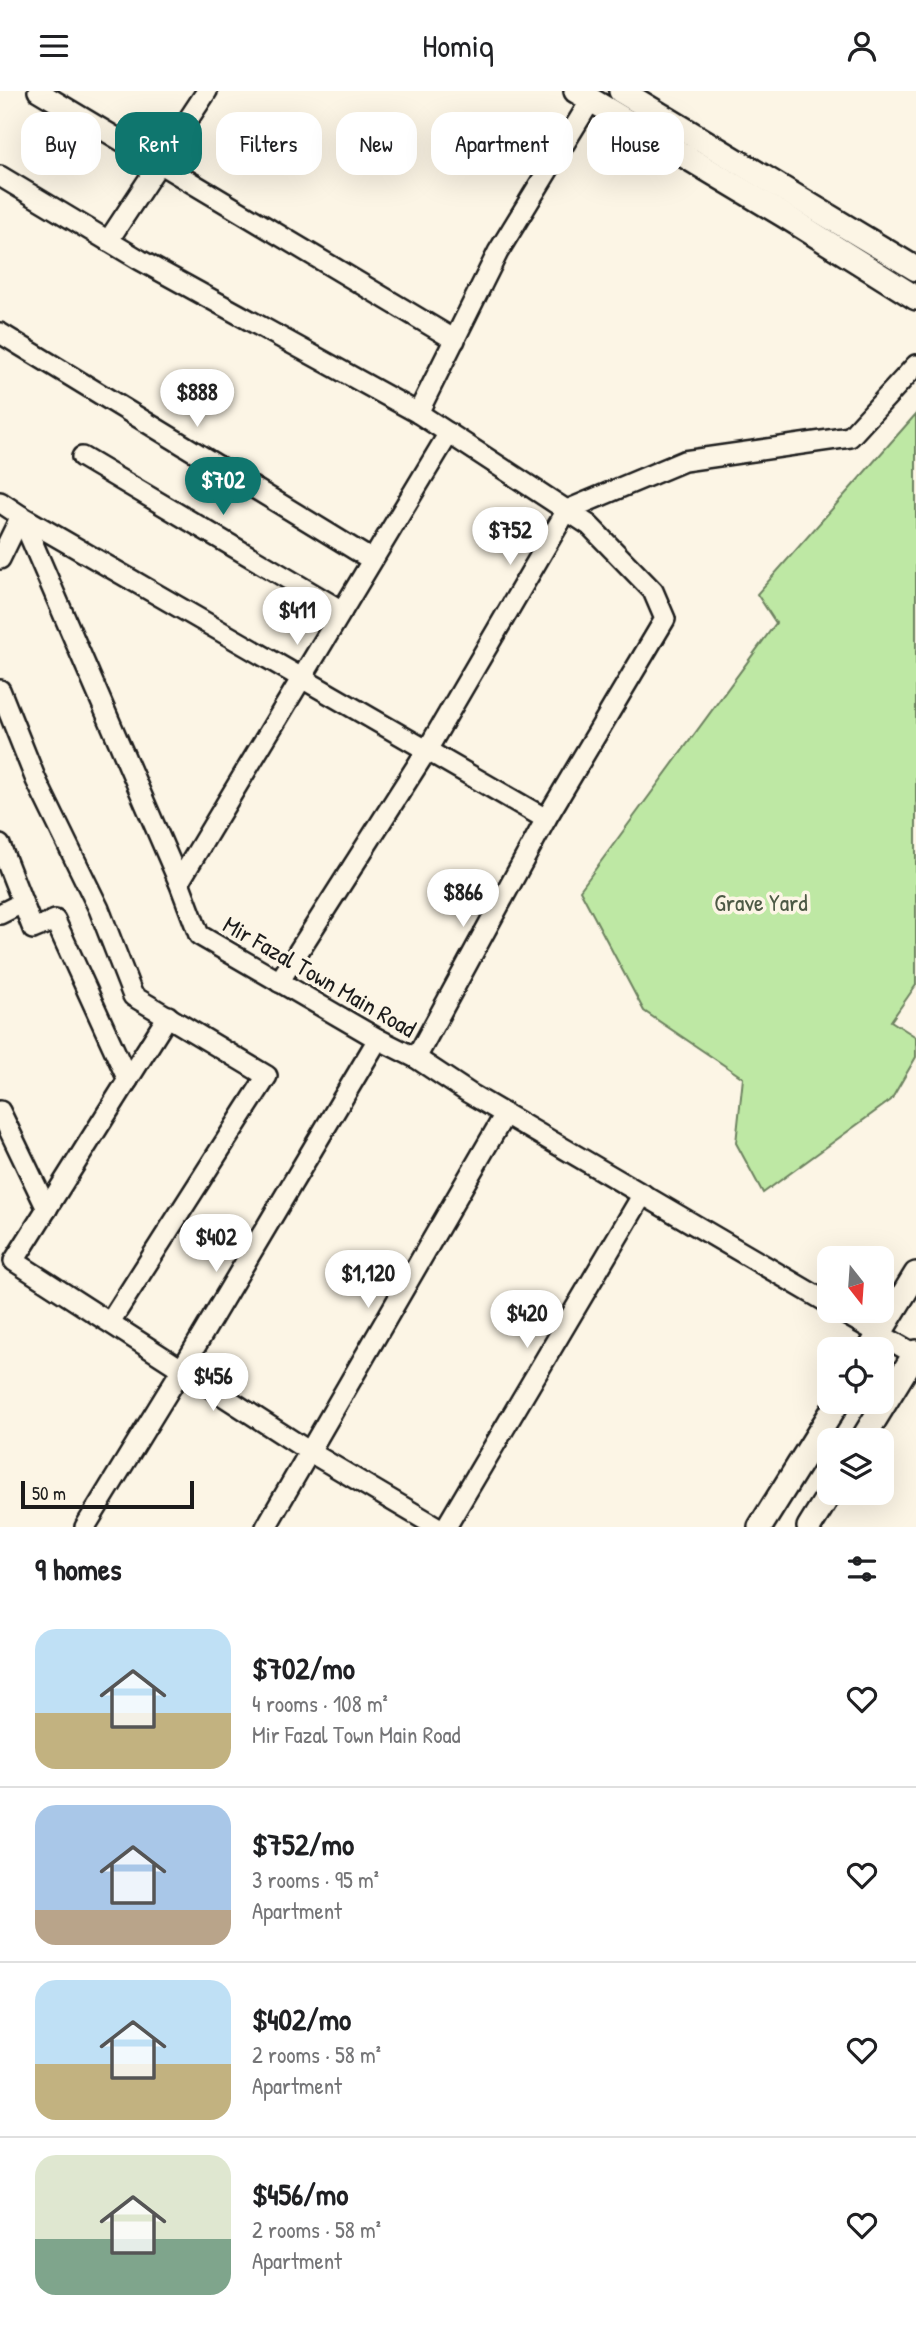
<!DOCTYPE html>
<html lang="en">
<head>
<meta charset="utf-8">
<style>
  :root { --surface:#fff; --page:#f2f2f2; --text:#202124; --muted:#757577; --line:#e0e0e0; --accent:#0f766e }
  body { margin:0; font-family:"Patrick Hand",sans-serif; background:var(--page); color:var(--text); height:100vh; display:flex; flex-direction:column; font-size:26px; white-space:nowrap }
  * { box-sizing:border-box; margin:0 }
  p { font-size:23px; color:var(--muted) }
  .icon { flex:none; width:38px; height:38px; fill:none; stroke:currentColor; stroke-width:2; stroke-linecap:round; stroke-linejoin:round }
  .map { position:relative; height:1436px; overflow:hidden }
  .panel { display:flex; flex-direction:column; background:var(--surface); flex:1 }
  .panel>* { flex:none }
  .guide { position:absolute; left:21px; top:21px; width:875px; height:63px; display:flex; gap:14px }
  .needle { width:46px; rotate:163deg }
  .buttons { position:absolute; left:817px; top:1155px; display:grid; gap:14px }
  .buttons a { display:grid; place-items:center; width:77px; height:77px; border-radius:14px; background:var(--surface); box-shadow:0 7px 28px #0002; font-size:35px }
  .scale { position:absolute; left:21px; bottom:18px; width:173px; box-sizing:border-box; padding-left:7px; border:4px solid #1c1c1c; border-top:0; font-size:19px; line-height:24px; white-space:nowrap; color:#1c1c1c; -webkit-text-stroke:5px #fcf5e5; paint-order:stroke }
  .price { position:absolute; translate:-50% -60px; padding:0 16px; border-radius:24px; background:#fff; color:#222; font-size:23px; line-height:46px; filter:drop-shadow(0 2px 4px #0008) }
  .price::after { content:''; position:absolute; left:50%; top:42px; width:21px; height:16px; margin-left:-10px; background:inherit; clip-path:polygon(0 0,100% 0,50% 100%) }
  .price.on { background:var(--accent); color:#fff }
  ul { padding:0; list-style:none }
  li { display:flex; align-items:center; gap:21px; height:175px; padding:0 35px }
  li+li { border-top:2px solid var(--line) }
  li span { display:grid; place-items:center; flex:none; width:196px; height:140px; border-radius:21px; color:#555 }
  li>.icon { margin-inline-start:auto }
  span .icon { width:84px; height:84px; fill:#fffc; stroke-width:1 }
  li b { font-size:30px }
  h2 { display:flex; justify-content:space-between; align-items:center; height:84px; padding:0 35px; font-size:30px }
  .chip { padding:0 24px; border-radius:21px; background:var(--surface); box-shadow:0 7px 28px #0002; font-size:24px; line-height:63px }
  .chip.on { background:var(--accent); color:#fff }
  header { display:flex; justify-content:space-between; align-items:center; height:91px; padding:0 35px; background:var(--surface); font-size:32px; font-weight:600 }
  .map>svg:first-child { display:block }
</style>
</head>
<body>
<header><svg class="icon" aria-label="menu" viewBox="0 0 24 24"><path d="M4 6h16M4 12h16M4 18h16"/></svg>Homiq<svg class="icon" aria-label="person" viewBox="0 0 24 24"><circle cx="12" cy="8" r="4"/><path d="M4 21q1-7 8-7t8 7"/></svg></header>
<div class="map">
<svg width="916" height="1436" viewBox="0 0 916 1436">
  <rect width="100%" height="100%" fill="#fcf5e5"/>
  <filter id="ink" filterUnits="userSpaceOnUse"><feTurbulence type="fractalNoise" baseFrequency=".0143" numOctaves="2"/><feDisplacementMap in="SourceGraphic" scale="14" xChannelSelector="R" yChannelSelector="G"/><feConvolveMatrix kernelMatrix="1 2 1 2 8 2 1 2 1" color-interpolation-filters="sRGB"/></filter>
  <g filter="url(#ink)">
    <!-- green -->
    <path fill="#bee8a4" stroke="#6d8260" stroke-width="2" d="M916,323V894L891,930L916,946V966L891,1009L763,1102L736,1052L743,987L644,920L580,799L776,532L757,503Z"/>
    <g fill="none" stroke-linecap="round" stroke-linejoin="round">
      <defs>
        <g id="minor">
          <path d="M38,0L455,249"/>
          <path d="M0,85L140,169L418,322L589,434L653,500L665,528L546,728L21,425L0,468"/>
          <path d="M108,150L207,0"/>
          <path d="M0,242L372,469"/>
          <path d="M418,322L498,161L591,9"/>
          <path d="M82,366L342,520"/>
          <path d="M0,411L21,425L179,791L199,844L378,948L416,967L469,1002L830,1213"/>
          <path d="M0,599L36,689L99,818L133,905L267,985L110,1231"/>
          <path d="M0,754L33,838L55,829L128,989"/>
          <path d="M179,791L449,342"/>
          <path d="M0,823L22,812"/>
          <path d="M279,891L427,659L567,419L684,370L850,346L916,274"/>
          <path d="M168,925L14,1170L310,1361L437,1436"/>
          <path d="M416,967L546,728"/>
          <path d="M0,1020L47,1118"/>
          <path d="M840,1220L916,1264"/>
          <path d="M85,1436L182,1278L378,948"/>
          <path d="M266,1436L505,1023"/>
          <path d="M446,1436L643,1103"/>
        </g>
        <g id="tertiary">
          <path d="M576,0L785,125L916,207"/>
          <path d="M621,0L916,178"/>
          <path d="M870,1258L916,1183"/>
          <path d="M862,1349L916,1261"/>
          <path d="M760,1436L838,1311"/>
          <path d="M809,1436L830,1402"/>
        </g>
      </defs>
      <!-- minor casing -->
      <use href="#minor" stroke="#1c1c1c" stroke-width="24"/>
      <!-- tertiary casing -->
      <use href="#tertiary" stroke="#1c1c1c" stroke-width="28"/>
      <!-- minor -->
      <use href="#minor" stroke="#fcf5e5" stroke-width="19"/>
      <!-- tertiary -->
      <use href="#tertiary" stroke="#fcf5e5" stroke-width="23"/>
    </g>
  </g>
  <g text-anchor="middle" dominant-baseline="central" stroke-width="7" stroke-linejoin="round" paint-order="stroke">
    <!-- park labels -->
    <g font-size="24" fill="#4d5945" stroke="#fcf5e5">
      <text x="761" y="811">Grave Yard</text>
    </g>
    <!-- street labels -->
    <g font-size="24" fill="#1c1c1c" stroke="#fcf5e5">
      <text transform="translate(320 885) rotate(30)">Mir Fazal Town Main Road</text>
    </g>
  </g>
</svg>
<div class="buttons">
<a><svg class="needle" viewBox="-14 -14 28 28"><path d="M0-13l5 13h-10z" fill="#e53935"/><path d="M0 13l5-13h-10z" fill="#757577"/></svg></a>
<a><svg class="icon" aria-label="locate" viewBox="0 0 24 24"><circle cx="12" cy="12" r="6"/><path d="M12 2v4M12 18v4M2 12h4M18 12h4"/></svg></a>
<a><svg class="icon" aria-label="layers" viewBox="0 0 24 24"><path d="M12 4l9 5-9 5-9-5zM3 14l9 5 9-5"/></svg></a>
</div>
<div class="scale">50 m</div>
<b class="price" style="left:197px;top:338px">$888</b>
<b class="price on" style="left:223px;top:426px">$702</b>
<b class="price" style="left:510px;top:476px">$752</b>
<b class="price" style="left:297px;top:556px">$411</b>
<b class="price" style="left:463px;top:838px">$866</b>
<b class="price" style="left:216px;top:1183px">$402</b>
<b class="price" style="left:368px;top:1219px">$1,120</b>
<b class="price" style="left:527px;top:1259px">$420</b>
<b class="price" style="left:213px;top:1322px">$456</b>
<div class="guide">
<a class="chip">Buy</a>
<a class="chip on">Rent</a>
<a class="chip">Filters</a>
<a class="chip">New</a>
<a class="chip">Apartment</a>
<a class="chip">House</a>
</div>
</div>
<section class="panel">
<h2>9 homes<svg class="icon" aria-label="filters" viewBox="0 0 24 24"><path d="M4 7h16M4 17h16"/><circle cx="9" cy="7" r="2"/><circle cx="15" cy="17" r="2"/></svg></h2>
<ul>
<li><span style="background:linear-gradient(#bfe0f5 60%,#c2b280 0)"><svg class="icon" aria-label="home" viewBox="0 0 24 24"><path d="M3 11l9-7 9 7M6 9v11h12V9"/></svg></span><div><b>$702/mo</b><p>4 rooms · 108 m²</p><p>Mir Fazal Town Main Road</p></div><svg class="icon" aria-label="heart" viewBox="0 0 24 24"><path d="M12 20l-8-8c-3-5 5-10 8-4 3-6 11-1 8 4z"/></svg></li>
<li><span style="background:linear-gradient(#a9c7e8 75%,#b9a48a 0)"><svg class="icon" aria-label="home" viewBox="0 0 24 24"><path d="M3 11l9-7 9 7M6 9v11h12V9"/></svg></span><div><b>$752/mo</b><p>3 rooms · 95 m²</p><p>Apartment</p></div><svg class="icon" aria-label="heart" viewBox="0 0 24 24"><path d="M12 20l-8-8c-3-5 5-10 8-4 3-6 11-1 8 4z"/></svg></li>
<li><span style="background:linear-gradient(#bfe0f5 60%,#c2b280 0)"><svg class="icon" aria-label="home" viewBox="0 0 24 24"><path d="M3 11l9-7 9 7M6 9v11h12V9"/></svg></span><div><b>$402/mo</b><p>2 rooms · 58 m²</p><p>Apartment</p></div><svg class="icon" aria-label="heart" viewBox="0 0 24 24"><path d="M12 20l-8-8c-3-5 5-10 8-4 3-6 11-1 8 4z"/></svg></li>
<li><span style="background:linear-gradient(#dfe7d0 60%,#7fa58c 0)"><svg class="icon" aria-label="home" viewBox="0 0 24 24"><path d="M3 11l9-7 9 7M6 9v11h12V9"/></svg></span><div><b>$456/mo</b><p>2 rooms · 58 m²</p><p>Apartment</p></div><svg class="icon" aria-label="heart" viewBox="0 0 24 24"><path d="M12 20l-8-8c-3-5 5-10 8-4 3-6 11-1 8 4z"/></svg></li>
</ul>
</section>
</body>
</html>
